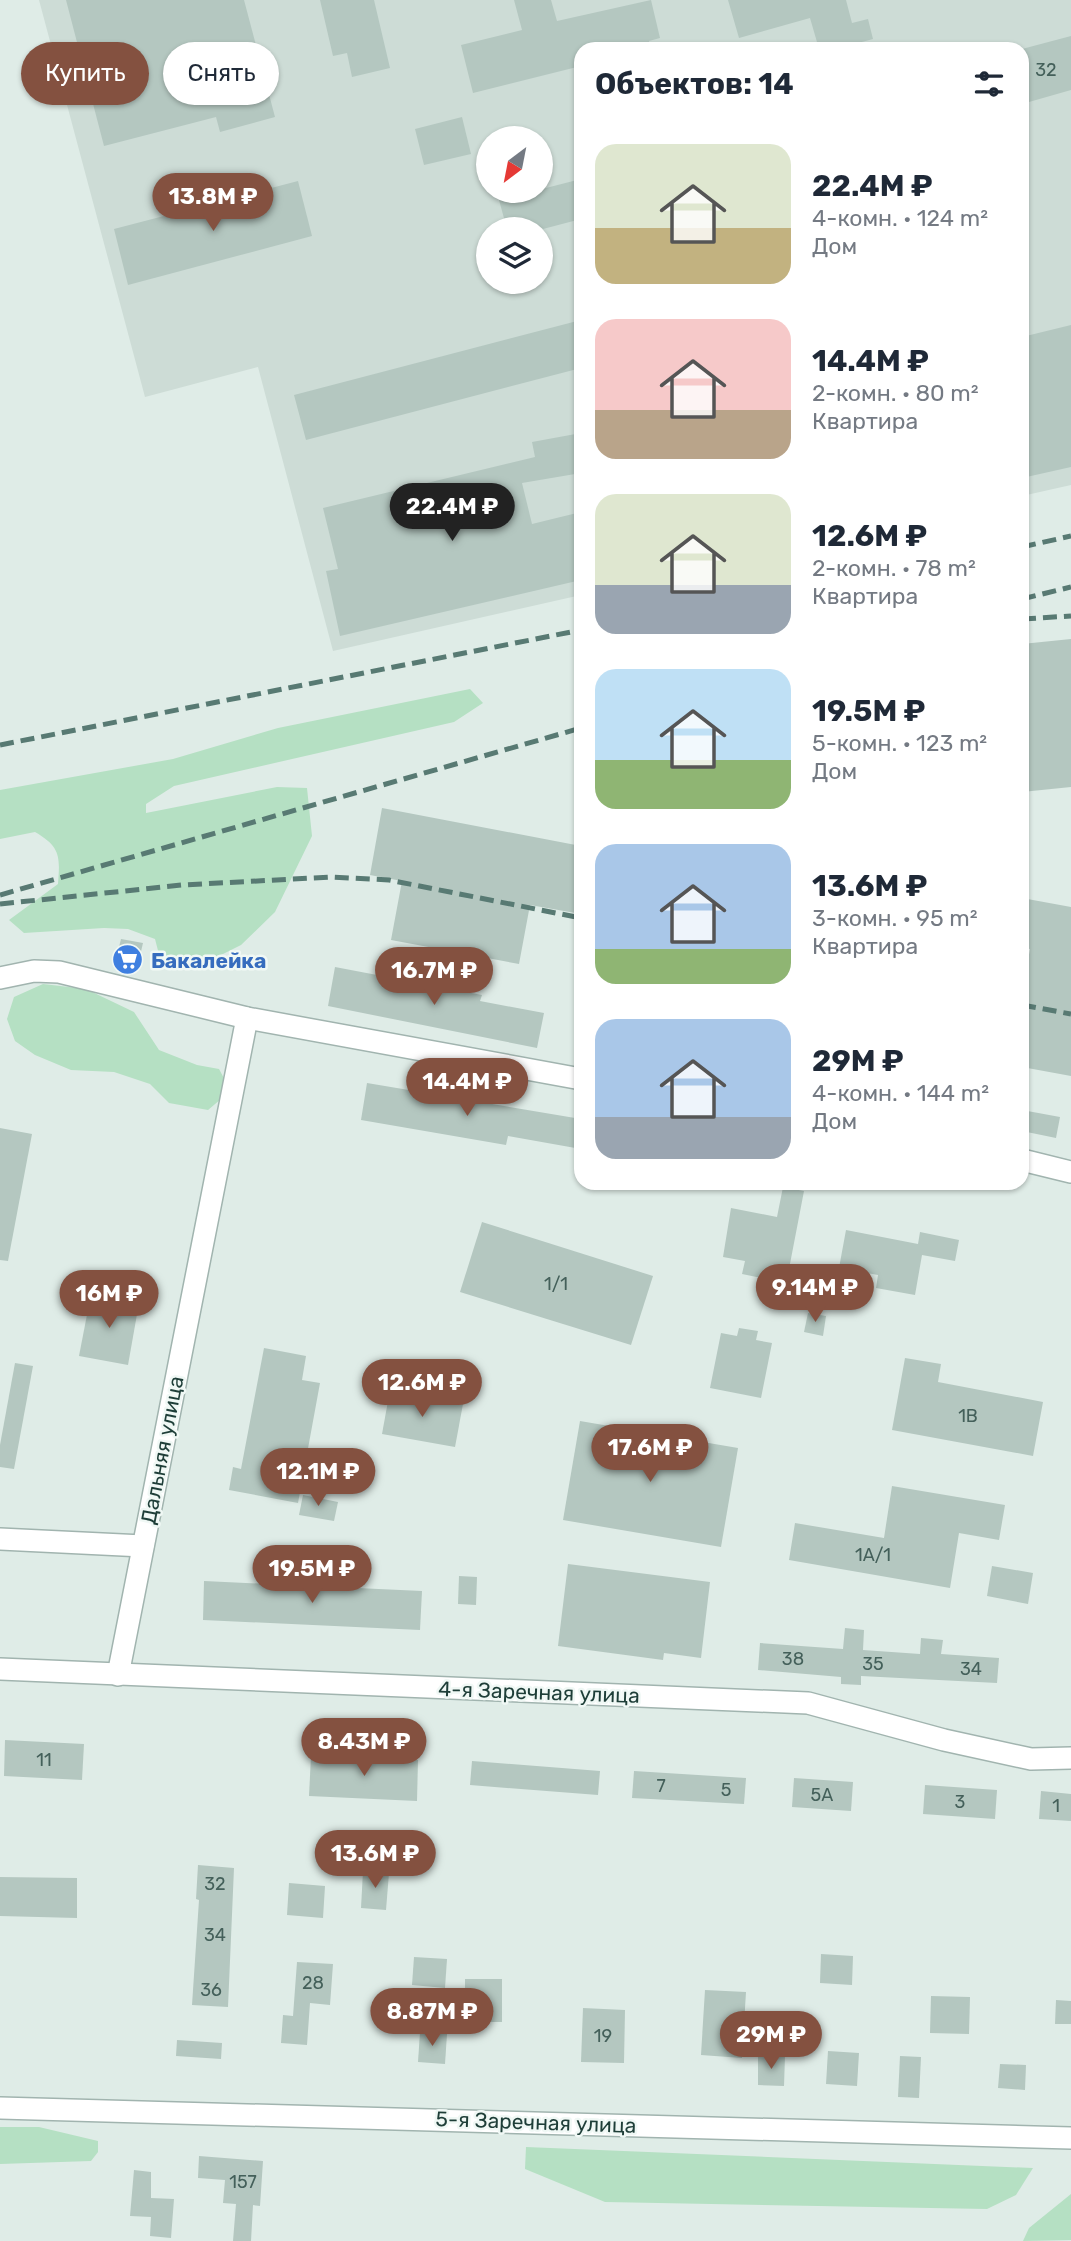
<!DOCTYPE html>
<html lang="ru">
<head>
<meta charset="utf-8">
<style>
  :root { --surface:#fff; --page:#f2f2f3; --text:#1f2937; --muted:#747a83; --accent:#845140 }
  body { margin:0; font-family:Rubik,sans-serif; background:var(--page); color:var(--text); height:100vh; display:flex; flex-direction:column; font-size:26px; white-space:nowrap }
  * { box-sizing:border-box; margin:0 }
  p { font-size:23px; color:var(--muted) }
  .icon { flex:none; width:38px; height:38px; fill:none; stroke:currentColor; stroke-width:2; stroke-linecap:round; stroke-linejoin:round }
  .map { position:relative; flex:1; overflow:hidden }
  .drawer { position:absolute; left:574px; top:42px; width:455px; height:1148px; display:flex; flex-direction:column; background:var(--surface); border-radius:21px; box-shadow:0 2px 5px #0004 }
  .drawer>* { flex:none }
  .banner { position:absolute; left:21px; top:42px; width:448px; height:63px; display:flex; gap:14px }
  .needle { width:46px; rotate:212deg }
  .fabs { position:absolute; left:476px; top:126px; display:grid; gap:14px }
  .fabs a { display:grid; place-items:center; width:77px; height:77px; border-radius:50%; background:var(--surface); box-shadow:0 2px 5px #0004; font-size:35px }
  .price { position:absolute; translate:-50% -60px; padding:0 16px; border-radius:24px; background:var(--accent); color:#fff; font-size:23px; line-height:46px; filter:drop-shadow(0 2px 4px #0008) }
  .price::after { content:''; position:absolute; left:50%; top:42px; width:21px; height:16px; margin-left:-10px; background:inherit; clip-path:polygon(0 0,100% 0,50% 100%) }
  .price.current { background:#222; color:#fff }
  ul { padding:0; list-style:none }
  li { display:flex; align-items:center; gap:21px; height:175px; padding:0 21px }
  li span { display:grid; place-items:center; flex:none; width:196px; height:140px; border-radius:21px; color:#555 }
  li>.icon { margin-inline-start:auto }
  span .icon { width:84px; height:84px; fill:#fffc; stroke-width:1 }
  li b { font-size:30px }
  h2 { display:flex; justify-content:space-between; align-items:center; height:84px; padding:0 21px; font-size:30px }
  .tag { padding:0 24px; border-radius:32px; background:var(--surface); box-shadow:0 2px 5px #0004; font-size:24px; line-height:63px }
  .tag.current { background:var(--accent); color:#fff }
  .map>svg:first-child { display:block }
</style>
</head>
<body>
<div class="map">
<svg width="1071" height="2241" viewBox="0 0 1071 2241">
  <rect width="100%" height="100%" fill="#dfece7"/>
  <!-- built -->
  <path fill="#cddcd6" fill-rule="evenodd" d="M39,0H1071V485L1022,496V49H581V595L333,651L258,367L145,397ZM488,138H541V191H488ZM488,229H541V282H488Z"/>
  <!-- green -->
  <g fill="#b5e0c3">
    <path d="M470,689L483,703L454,722L174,786L146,804V813L277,787L307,788L312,836L275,912L241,945L201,965L178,968L162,966L155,939L128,929L104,928L24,933L9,920L58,884C60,857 61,847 35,832L0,839V790L173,759L278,728Z"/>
    <path d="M43,984L86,989L134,1012L159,1050L197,1065L219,1069L226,1082L221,1099L208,1110L169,1103L150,1084L114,1072L71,1070L35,1055L15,1041L7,1019L14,997Z"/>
    <path d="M0,2127H39L98,2141V2152L91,2161L0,2164Z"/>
    <path d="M526,2147L1033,2168L1016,2195L987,2209L605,2202L525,2169Z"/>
    <path d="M1071,2194V2240L1023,2241L1029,2228Z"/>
  </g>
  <!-- building -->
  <g fill="#b4c7c0">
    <path d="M66,0H244L275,117L220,132L216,117L104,146Z"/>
    <path d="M320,0H374L390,68L352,77L347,53L333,56Z"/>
    <path d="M514,0H551L557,21L651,0L660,38L649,41L651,49H581V66L473,93L461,45L522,30Z"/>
    <path d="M728,0H846L852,23L868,19L873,39L836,49H819L810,18L739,38Z"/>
    <path d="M1071,36V90L1022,104V49Z"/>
    <path d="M462,117L471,154L424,165L415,129Z"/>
    <path d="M581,179V219L543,229H507L499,200Z"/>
    <path d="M298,181L312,236L128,285L114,229Z"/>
    <path d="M581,320V368L306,440L294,395Z"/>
    <path d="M1071,325V467L1022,478V337Z"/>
    <path d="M581,433V473L522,483L532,524L581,512V580L340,636L326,571L338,569L323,508L535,457L532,442Z"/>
    <path d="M1071,639V787L1022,792V644Z"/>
    <path d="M382,808L581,846V914L530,905L519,964L391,940L402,881L370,875Z"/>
    <path d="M1022,898L1071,907V1076L1022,1067V994L1030,949L1022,948Z"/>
    <path d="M121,939L143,943L139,960L117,955Z"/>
    <path d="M335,967L482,995L480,1001L544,1013L537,1048L328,1006Z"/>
    <path d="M367,1083L581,1119V1149L508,1136L506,1145L361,1120Z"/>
    <path d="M1022,1110L1060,1117L1056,1138L1022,1131Z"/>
    <path d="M0,1128L32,1134L8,1261L0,1260Z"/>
    <path d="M783,1187L804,1191L789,1269L774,1266L771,1280L742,1274L745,1261L723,1257L731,1208L777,1217Z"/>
    <path d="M482,1222L653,1276L631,1345L460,1292Z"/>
    <path d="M846,1230L918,1244L920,1232L959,1240L955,1261L922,1255L915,1295L876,1288L878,1275L839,1268Z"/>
    <path d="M91,1294L139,1303L128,1365L79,1356Z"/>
    <path d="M808,1313L826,1316L823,1336L804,1332Z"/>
    <path d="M739,1328L758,1331L756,1340L772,1343L761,1398L710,1388L721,1333L737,1336Z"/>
    <path d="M264,1348L306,1356L302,1380L320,1383L298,1503L229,1490L233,1467L241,1469Z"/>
    <path d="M905,1358L941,1364L938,1382L1043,1402L1033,1456L892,1430Z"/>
    <path d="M15,1363L33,1366L14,1469L0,1467V1445Z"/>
    <path d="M390,1390L463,1404L455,1447L382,1434Z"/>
    <path d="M580,1421L738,1448L721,1547L563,1520Z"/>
    <path d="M892,1486L1005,1505L999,1540L959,1533L950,1588L789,1560L795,1523L884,1538Z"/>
    <path d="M303,1495L338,1502L334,1521L299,1515Z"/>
    <path d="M568,1564L710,1582L701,1658L664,1653L663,1660L558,1646Z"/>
    <path d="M992,1566L1033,1573L1028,1604L987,1596Z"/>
    <path d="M459,1576L477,1577L476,1605L458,1604Z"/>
    <path d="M204,1581L422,1591L420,1630L203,1620Z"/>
    <path d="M845,1628L864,1630L863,1650L920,1654L921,1638L943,1640L941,1654L999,1658L997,1683L861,1676V1685L841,1684V1677L758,1670L760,1643L843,1649Z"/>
    <path d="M5,1740L84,1744L82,1780L4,1776Z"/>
    <path d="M311,1756L418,1760L417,1801L309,1796Z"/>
    <path d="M472,1761L600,1771L598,1795L470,1785Z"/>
    <path d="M634,1771L746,1778L744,1804L632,1798Z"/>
    <path d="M794,1778L853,1782L851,1811L792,1807Z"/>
    <path d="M925,1785L997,1790L995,1819L923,1814Z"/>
    <path d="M1041,1791L1071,1794V1821L1039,1819Z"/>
    <path d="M198,1865L234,1868L228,2007L192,2005L199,1900L196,1899Z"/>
    <path d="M363,1871L389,1873L386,1910L361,1908Z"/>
    <path d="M0,1877L77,1878V1918L0,1916Z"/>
    <path d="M289,1883L325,1886L323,1918L287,1915Z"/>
    <path d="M821,1954L853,1956L852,1985L820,1983Z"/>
    <path d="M414,1957L447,1959L445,1988L412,1985Z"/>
    <path d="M297,1962L333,1964L330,2005L310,2003L307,2045L281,2043L283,2015L293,2016Z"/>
    <rect x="465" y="1979" width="37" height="43"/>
    <path d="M705,1990L746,1992L742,2058L701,2055Z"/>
    <path d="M931,1996L970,1997L969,2034L930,2033Z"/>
    <path d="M1056,2000L1071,2001V2024H1055Z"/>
    <path d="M583,2008L625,2010L624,2063L581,2062Z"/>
    <path d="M420,2032L447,2034L445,2064L418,2062Z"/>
    <path d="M177,2040L222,2043L221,2059L176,2056Z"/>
    <path d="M828,2051L859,2053L857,2086L826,2084Z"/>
    <path d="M758,2056H785L784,2086L758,2085Z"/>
    <path d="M900,2056L921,2057L919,2098L898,2097Z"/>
    <path d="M1000,2064L1026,2065L1025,2090L998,2088Z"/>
    <path d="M199,2156L263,2161L260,2206L253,2205L251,2241H233L236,2204L223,2203L225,2180L198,2178Z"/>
    <path d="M134,2170L151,2172V2198L174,2199L171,2238L150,2236L151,2217L130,2216Z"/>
  </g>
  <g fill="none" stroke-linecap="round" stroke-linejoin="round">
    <defs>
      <g id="minor">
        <path d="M0,978L34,971L59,972L247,1018L581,1079"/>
        <path d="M1022,1160L1071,1172"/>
        <path d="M0,1539L143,1546"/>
        <path d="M0,1669L808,1703L944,1740L1031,1759L1071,1758"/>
        <path d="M118,1675L247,1018"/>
        <path d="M0,2108L1071,2138"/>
      </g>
    </defs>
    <!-- minor casing -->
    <use href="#minor" stroke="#a1b4af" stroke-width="24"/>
    <!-- minor -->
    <use href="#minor" stroke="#fff" stroke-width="21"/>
    <!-- rail -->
    <g stroke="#587a73" stroke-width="5" stroke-dasharray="14 7" stroke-linecap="butt">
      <path d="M1022,547L1071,536"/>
      <path d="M1022,599L1071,587"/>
      <path d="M1022,619L1071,616"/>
      <path d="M0,745L581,630"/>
      <path d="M0,895L581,728"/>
      <path d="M0,904L182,885L331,877L389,880L581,918"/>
      <path d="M1022,1005L1071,1014"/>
    </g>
  </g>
  <!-- icons -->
  <defs>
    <symbol id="supermarket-disc" viewBox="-11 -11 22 22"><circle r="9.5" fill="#3f7fe0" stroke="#f0f8f5"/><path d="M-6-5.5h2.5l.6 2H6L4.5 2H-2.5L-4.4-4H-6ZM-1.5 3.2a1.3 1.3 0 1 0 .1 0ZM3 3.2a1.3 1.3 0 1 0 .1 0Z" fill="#fff"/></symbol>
  </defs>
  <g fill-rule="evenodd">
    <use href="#supermarket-disc" x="110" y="942" width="35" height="35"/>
  </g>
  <g text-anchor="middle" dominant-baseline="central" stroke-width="5" stroke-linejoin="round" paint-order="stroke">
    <!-- number labels -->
    <g font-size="18" fill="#44605a">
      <text x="1046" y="70">32</text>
      <text x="556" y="1284">1/1</text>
      <text x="968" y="1416">1В</text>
      <text x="873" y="1555">1А/1</text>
      <text x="793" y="1659">38</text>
      <text x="873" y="1664">35</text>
      <text x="971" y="1669">34</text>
      <text x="44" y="1760">11</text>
      <text x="661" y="1786">7</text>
      <text x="726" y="1790">5</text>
      <text x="822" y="1795">5А</text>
      <text x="960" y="1802">3</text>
      <text x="1056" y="1806">1</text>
      <text x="215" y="1884">32</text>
      <text x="215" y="1935">34</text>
      <text x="313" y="1983">28</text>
      <text x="211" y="1990">36</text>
      <text x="603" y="2036">19</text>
      <text x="243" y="2182">157</text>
    </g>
    <!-- shop labels -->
    <g font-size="21" font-weight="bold" fill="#366cbe" stroke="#f0f8f5" text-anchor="start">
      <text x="151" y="960">Бакалейка</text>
    </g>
    <!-- street labels -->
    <g font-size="21" fill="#1e3e38" stroke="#f0f8f5">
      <text transform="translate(162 1450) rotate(-79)">Дальняя улица</text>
      <text transform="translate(539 1692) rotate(2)">4-я Заречная улица</text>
      <text transform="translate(536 2122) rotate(2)">5-я Заречная улица</text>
    </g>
  </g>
</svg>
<div class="fabs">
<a><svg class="needle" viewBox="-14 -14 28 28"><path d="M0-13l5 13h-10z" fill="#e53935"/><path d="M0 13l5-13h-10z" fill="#747a83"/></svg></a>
<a><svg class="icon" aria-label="layers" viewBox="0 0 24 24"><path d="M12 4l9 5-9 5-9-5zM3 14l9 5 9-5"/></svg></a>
</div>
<b class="price" style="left:213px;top:233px">13.8M ₽</b>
<b class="price current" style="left:452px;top:543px">22.4M ₽</b>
<b class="price" style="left:434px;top:1007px">16.7M ₽</b>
<b class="price" style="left:467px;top:1118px">14.4M ₽</b>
<b class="price" style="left:815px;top:1324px">9.14M ₽</b>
<b class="price" style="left:109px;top:1330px">16M ₽</b>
<b class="price" style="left:422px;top:1419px">12.6M ₽</b>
<b class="price" style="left:650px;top:1484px">17.6M ₽</b>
<b class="price" style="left:318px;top:1508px">12.1M ₽</b>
<b class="price" style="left:312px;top:1605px">19.5M ₽</b>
<b class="price" style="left:364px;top:1778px">8.43M ₽</b>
<b class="price" style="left:375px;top:1890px">13.6M ₽</b>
<b class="price" style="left:432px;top:2048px">8.87M ₽</b>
<b class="price" style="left:771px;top:2071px">29M ₽</b>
<div class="banner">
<a class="tag current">Купить</a>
<a class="tag">Снять</a>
</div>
<section class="drawer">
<h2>Объектов: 14<svg class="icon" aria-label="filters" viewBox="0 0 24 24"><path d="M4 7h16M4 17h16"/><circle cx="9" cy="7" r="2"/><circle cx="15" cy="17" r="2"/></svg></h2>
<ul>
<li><span style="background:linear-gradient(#dfe7d0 60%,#c2b280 0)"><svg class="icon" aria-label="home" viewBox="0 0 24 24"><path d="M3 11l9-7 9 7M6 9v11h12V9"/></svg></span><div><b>22.4M ₽</b><p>4-комн. · 124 m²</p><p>Дом</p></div></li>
<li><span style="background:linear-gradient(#f6c9c9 65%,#b9a48a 0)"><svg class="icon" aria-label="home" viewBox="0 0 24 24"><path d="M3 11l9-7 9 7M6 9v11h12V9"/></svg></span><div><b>14.4M ₽</b><p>2-комн. · 80 m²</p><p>Квартира</p></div></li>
<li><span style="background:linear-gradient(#dfe7d0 65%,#9aa5b1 0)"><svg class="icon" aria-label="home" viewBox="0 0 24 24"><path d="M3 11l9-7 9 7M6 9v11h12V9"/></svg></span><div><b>12.6M ₽</b><p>2-комн. · 78 m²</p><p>Квартира</p></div></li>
<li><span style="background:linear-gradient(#bfe0f5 65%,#8fb573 0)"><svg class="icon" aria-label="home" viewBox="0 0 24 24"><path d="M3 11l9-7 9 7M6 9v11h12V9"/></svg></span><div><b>19.5M ₽</b><p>5-комн. · 123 m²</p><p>Дом</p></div></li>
<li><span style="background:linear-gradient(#a9c7e8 75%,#8fb573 0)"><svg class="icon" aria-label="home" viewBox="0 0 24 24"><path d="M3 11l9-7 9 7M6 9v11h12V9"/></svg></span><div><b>13.6M ₽</b><p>3-комн. · 95 m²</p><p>Квартира</p></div></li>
<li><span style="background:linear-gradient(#a9c7e8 70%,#9aa5b1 0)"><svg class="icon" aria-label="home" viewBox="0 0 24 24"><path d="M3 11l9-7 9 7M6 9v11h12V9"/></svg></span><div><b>29M ₽</b><p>4-комн. · 144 m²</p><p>Дом</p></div></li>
</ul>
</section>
</div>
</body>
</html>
